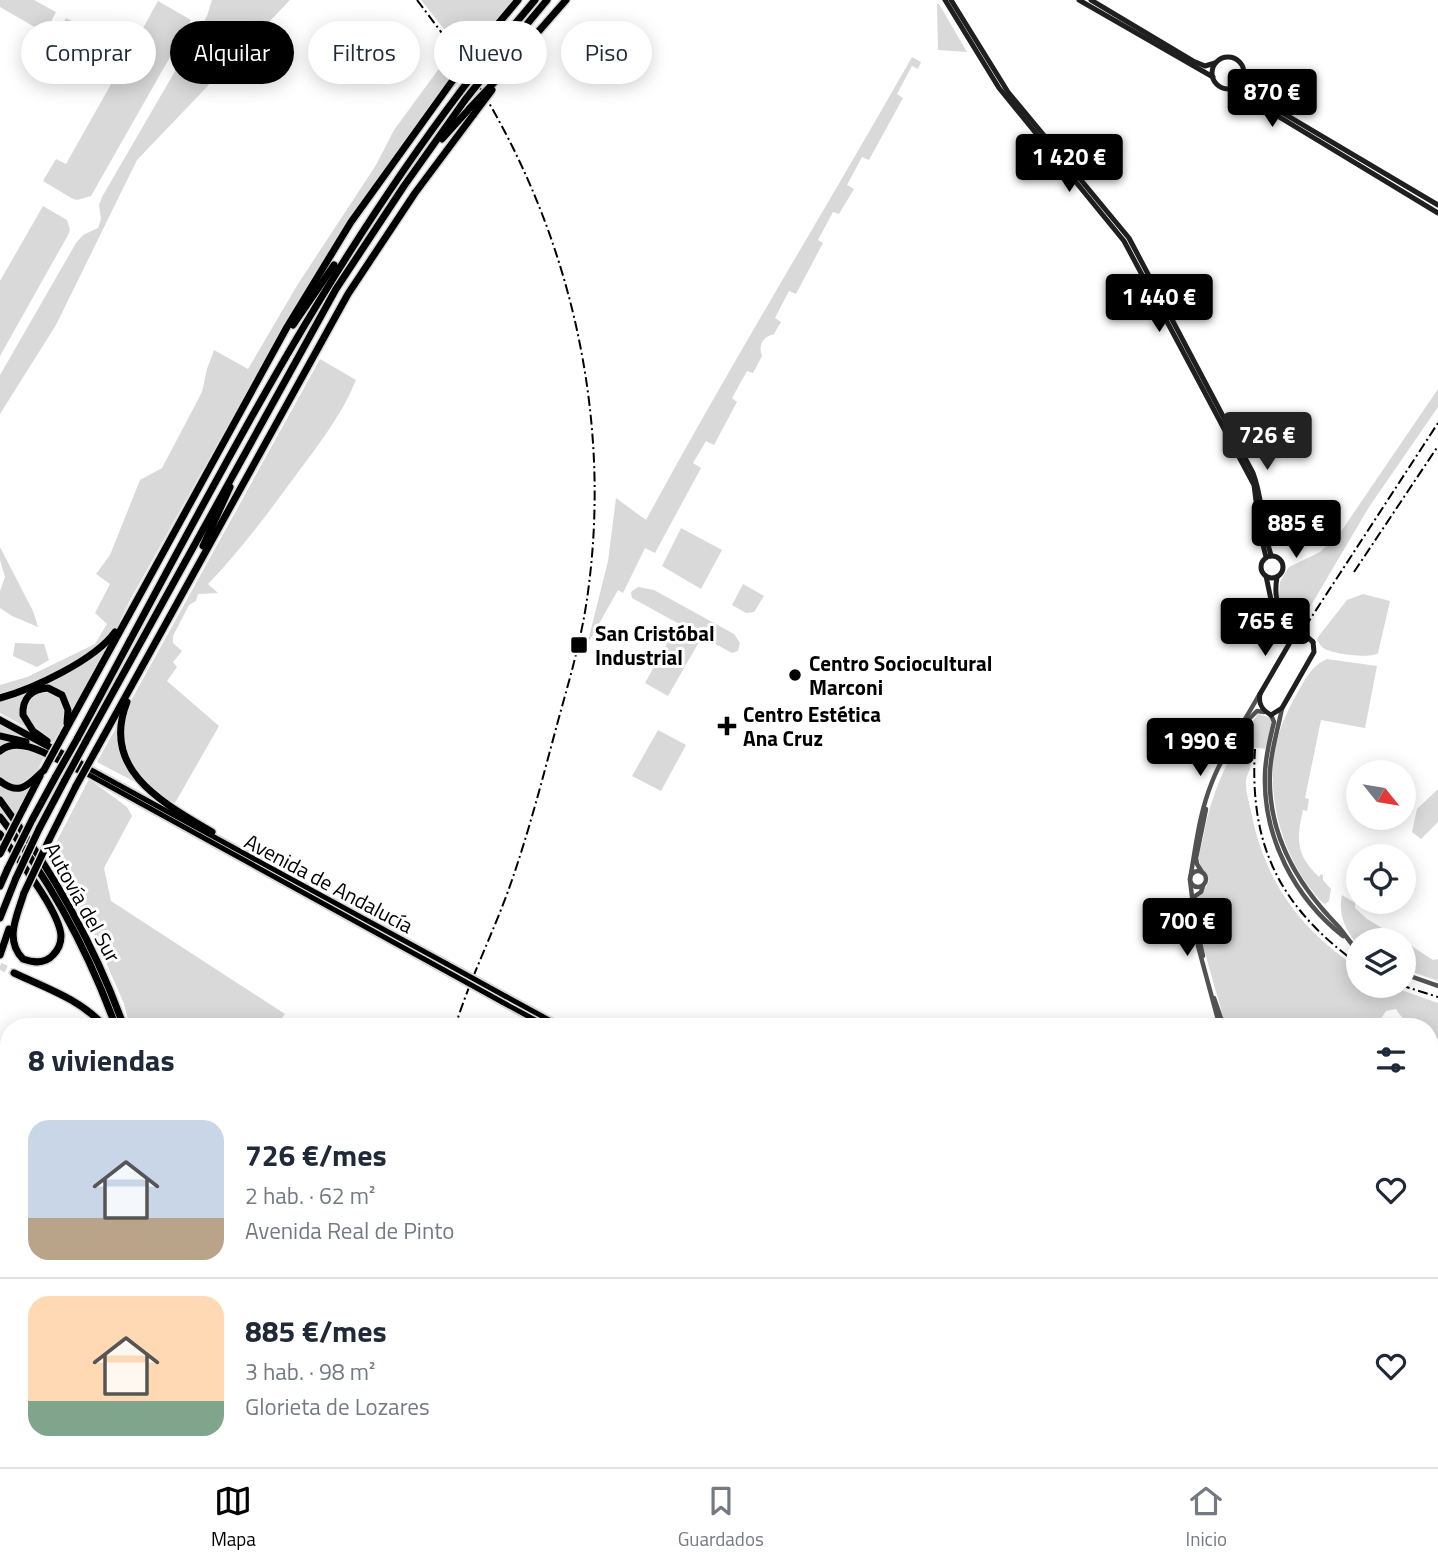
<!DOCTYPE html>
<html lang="es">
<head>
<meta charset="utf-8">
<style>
  :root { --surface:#fff; --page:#f6f6f7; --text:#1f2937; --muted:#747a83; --line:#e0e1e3; --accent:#000 }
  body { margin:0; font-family:"Titillium Web",sans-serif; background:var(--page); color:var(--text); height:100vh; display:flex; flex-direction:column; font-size:26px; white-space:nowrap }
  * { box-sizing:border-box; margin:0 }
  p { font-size:23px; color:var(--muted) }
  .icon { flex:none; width:38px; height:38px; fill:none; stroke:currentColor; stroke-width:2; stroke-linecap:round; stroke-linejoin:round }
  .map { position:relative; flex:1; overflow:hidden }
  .drawer { position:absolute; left:0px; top:1018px; width:1438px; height:450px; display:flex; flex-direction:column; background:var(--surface); border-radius:28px 28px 0 0; box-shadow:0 4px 18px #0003 }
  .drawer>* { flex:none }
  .hud { position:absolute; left:21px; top:21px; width:700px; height:63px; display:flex; gap:14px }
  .needle { width:46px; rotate:120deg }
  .tools { position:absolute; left:1346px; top:760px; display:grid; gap:14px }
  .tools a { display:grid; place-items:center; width:70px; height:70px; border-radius:50%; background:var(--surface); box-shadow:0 4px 18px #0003; font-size:35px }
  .price { position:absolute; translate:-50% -60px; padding:0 16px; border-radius:7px; background:var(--accent); color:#fff; font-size:23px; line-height:46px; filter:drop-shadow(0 2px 4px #0008) }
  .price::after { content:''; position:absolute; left:50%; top:42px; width:21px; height:16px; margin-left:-10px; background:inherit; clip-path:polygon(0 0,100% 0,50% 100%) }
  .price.current { background:#222; color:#fff }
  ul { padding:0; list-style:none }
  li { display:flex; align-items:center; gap:21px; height:175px; padding:0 28px }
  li+li { border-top:2px solid var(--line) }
  li span { display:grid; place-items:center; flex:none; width:196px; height:140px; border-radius:21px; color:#555 }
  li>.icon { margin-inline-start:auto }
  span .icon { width:84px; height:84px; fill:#fffc; stroke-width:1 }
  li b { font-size:30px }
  h2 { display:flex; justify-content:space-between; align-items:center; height:84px; padding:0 28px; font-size:30px }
  .tag { padding:0 24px; border-radius:32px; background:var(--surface); box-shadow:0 4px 18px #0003; font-size:24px; line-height:63px }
  .tag.current { background:var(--accent); color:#fff }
  .dock { display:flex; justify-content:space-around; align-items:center; height:98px; border-top:2px solid var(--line); background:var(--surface); font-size:19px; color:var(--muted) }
  .dock a { display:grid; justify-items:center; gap:4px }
  .dock .current { color:var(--accent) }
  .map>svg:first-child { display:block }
</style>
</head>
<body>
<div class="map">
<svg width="1438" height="1467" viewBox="0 0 1438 1467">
  <rect width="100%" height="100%" fill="#fff"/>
  <!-- green -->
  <g fill="#d9d9d9">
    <path d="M0,0H34L56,12L45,33L0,7Z"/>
    <path d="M212,0H290L137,160L56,325L0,414V375L76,243L83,235L98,228L101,219L99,205L102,197L207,16Z"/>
    <path d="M421,0H516L466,57Z"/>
    <path d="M158,1L191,20L91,196L77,200L73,199L43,181L56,159L66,164L119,70L109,63L116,51L127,57Z"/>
    <path d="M937,4H939L967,52L938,50Z"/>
    <path d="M66,18L87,29L76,50L55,38Z"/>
    <path d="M449,55L457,68L340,232L264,360L129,602L109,644L53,742L0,713V685L27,677L95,644L107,624L95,613L110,584L96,574L110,555L140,480L162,468L202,392L207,369L214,350L248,369L298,284L376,165L394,130Z"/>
    <path d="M912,57L921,62L918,69L912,66L897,94L903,98L869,160L862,157L847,185L854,189L839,214L833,212L818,240L823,243L796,294L789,291L775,318L781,322L774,334C762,337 758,346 762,356L753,373L747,371L732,398L737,402L714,445L706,441L693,463L701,468L655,553L645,548L623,593L618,590L587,645L608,561L616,498L646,520C731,363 824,212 912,57Z"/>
    <path d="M43,206L67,220L70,230L68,235L0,356V281Z"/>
    <path d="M320,359L356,380C342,415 318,445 296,475C268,513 241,550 208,584L218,593L198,594L196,601L189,605L173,636V643L182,651L173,662L177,667L167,681L219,726L175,803L97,762Z"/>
    <path d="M1438,389V407L1369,507L1300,624L1289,617L1282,607L1279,596L1280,582L1289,567L1320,552L1340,533Z"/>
    <path d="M681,528L722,550L701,589L662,566Z"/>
    <path d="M0,547L33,611L38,627L12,616L0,608V591L5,577L0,560Z"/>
    <path d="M743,584L764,596L754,612L746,613L732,605Z"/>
    <path d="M638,587L654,590L734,634L740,643L738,651L732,653L632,598L631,592Z"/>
    <path d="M1363,594L1390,601L1378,653C1370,659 1334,654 1325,649C1320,646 1320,644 1317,640L1318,637L1347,600Z"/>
    <path d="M675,629L699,642L668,696L645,683Z"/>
    <path d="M15,643L44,644L49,660L37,667L13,656Z"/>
    <path d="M1327,659L1377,666L1365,728L1321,720L1305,798L1309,799L1307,811L1303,810C1296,840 1296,855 1319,877L1321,874L1323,875V880L1331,889L1329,901L1325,904C1317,899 1313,891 1307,884C1281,847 1267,795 1275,750C1279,728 1288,709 1299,690C1307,676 1312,666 1327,659Z"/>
    <path d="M1258,714L1269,717L1273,726L1265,749L1251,747C1251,754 1251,762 1250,769C1248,774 1245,779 1246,784C1246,793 1249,802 1251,811C1264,880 1299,929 1358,968V985H1387L1438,1003V1039L1430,1034V1027C1415,1027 1403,1022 1396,1009L1386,1011L1376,1027H1226L1199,932L1198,896C1221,873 1200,876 1199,859C1199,852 1202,844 1203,838C1211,792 1230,751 1258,714Z"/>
    <path d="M0,723L48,749L10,826L0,815Z"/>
    <path d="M658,730L686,745L661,791L632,776Z"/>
    <path d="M89,779L127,807L132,816L104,868L111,901L285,1014L275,1027H130L124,1004L93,932L47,860Z"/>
    <path d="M1438,789V822L1421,839L1412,832L1417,809Z"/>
    <path d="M1342,895L1355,903V908L1367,919L1402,940H1358V944C1345,931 1338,913 1342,895Z"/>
    <path d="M1404,941L1433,960L1438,959V981L1404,969Z"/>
    <path d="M172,1460H263L259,1467H172Z"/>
  </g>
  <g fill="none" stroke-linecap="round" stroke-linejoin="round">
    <!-- motorway-tunnel -->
    <path stroke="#d9d9d9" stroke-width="7" stroke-dasharray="7 3.5" stroke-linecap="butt" d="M0,966L14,973"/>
    <defs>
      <g id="primary">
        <path d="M84,766L447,964"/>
        <path d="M82,771L444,970"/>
        <path d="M505,996L562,1027"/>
        <path d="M502,1002L548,1027"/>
        <path d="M1341,1460L1355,1467"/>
      </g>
      <g id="motorway">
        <path d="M472,55L518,0"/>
        <path d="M479,67L535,0"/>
        <path d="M484,76L547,0"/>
        <path d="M490,87L566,0"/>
        <path d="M442,139L470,108"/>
        <path d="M293,325L334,265"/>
        <path d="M203,546L230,487"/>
        <path d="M0,698C33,689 95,660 115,632"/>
        <path d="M127,702C100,770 163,803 212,832"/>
        <path d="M0,720L81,764"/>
        <path d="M64,733L287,327L351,222L453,80"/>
        <path d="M0,736L26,742"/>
        <path d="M77,739C197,518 308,293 460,92"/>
        <path d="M47,741L33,731L23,715C22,698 32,689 48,688L62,695L68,710L67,723"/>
        <path d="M85,743L336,289L404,186L465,100"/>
        <path d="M96,750L348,294L415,193L474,114"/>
        <path d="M0,751C21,733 57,761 79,770"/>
        <path d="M0,781C20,797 29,784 44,770"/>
        <path d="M0,800C52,870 95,945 124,1027"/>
        <path d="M23,809L40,776"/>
        <path d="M0,817C51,880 88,951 116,1027"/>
        <path d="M32,820L56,776"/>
        <path d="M39,829L65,780"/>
        <path d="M0,834C15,855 60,911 61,936C61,943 58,950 53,955C45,964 34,963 23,959C4,940 17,916 24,893"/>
        <path d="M49,840L76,786"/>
        <path d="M0,886L8,868"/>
        <path d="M0,918L16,878"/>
        <path d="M0,955L9,929"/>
        <path d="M14,973C46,988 82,1000 105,1027"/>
        <path d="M0,1418L9,1455"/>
        <path d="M0,1460L2,1467"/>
        <path d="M10,1460L11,1467"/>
        <path d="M155,1460V1467"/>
        <path d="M166,1460V1467"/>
      </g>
    </defs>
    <!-- primary casing -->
    <use href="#primary" stroke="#dbdbdb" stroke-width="9"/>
    <!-- motorway casing -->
    <use href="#motorway" stroke="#dbdbdb" stroke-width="10"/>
    <!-- tertiary -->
    <g stroke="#525252" stroke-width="4.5">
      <path d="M1282,708C1278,730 1271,749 1270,772C1267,832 1297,884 1337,925C1345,933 1349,943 1358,950"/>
      <path d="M1271,715L1274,722C1270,739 1265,757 1265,775C1263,838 1295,898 1343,936"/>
      <path d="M1196,914L1195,896L1201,892L1203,886"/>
      <path d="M1198,934L1203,956"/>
      <path d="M1404,974L1438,986"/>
      <path d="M1214,998L1224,1027"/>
      <path d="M1211,1467L1212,1460"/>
      <path d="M1214,1467L1215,1460"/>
      <path d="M1363,1467L1372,1460"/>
      <path d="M1368,1467C1381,1460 1392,1461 1406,1465"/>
    </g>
    <!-- secondary -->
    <g stroke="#1f1f1f" stroke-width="5">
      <path d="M945,0L999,88L1124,241L1254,485L1260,533L1266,557"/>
      <path d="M951,0L1008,92L1129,238L1253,473C1263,499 1262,528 1271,555"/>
      <path d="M1079,0L1213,77"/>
      <path d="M1091,0L1193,61L1205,66L1215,63"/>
      <circle cx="1228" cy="73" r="16"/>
      <path d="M1244,78L1249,91L1256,97L1438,205"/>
      <path d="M1233,89L1438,213"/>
      <circle cx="1272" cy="567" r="11"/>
      <path d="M1277,577C1274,594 1276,609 1289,621"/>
      <path d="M1260,694L1292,639L1274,614L1266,576"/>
      <path d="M1271,715L1282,708L1314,652L1313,642"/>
    </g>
    <!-- primary -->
    <use href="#primary" stroke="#000" stroke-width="5"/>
    <!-- motorway -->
    <use href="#motorway" stroke="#000" stroke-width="7"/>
    <!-- rail -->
    <g stroke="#000" stroke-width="2" stroke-dasharray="10 3.5 2 3.5" stroke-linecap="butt">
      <path d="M417,0C442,33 468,67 489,103C575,252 612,428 587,599C581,641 569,681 558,721C544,773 531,824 514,874C497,926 471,975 455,1027"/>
      <path d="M1354,572L1438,446"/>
      <path d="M1305,627L1438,423"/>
      <path d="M1255,749C1249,846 1280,907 1358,964"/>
      <path d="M1400,985L1438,997"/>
      <path d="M1430,1185L1438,1182"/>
      <path d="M294,1460L301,1467"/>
      <path d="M402,1460L408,1467"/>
      <path d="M503,1460L508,1467"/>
      <path d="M523,1460L528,1467"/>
    </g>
    <defs>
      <g id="primary-bridge">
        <path d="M447,964L505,996"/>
        <path d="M444,970L502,1002"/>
        <path d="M1356,1460L1369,1467"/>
      </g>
      <g id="motorway-bridge">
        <path d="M453,80L472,55"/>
        <path d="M460,92L479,67"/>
        <path d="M465,100L484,76"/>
        <path d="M470,108L489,88"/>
        <path d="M474,114L492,90"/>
        <path d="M44,770L64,733"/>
        <path d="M56,776L77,739"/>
        <path d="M65,780L85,743"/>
        <path d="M76,786L96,750"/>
        <path d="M0,854L23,809"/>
        <path d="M8,868L32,820"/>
        <path d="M16,878L39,829"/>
        <path d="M24,893L49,840"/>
      </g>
    </defs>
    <!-- primary-bridge casing -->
    <use href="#primary-bridge" stroke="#dbdbdb" stroke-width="9" stroke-linecap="butt"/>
    <!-- motorway-bridge casing -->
    <use href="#motorway-bridge" stroke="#dbdbdb" stroke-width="10" stroke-linecap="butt"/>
    <!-- tertiary-bridge -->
    <g stroke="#525252" stroke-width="4.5">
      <path d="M1249,719L1257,711L1264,712"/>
      <circle cx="1198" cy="879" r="8"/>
      <path d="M1202,872L1197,864L1196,858L1206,809"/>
      <path d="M1190,879C1196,846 1199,814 1212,782C1224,751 1243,724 1259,695"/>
      <path d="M1190,880L1198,946L1220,1027"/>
    </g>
    <!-- secondary-bridge -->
    <g stroke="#1f1f1f" stroke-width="5">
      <path d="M1289,621L1313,642"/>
      <path d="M1292,639L1295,635L1304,634"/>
      <path d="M1260,694C1258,704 1262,710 1271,715"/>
    </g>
    <!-- primary-bridge -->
    <use href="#primary-bridge" stroke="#000" stroke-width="5"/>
    <!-- motorway-bridge -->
    <use href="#motorway-bridge" stroke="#000" stroke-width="7"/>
  </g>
  <!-- markers -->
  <g fill="#000" stroke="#fff" stroke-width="2.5">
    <rect x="570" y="636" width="18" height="18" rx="3.5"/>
    <circle cx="795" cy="675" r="7"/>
    <path d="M723.5 715.5h7v7h7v7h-7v7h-7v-7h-7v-7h7z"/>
  </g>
  <g text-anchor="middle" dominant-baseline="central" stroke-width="6" stroke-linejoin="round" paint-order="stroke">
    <!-- poi labels -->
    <g font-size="21" font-weight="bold" fill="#000" stroke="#fff" text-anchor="start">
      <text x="595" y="633">San Cristóbal<tspan x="595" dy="24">Industrial</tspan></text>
      <text x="809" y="663">Centro Sociocultural<tspan x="809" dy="24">Marconi</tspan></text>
      <text x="743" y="714">Centro Estética<tspan x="743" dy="24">Ana Cruz</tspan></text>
    </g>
    <!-- street labels -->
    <g font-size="21" fill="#000" stroke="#fff">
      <text transform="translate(329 883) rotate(28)">Avenida de Andalucía</text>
      <text transform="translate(83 902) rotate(61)">Autovía del Sur</text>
    </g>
  </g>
</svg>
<div class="tools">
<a><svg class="needle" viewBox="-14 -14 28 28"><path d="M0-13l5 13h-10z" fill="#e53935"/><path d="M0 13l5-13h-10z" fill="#747a83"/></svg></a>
<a><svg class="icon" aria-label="locate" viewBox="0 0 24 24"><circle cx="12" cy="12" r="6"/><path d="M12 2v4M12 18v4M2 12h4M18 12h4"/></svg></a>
<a><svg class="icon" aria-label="layers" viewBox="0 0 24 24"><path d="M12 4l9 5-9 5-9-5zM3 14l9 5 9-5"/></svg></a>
</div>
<b class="price" style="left:1272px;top:129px">870 €</b>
<b class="price" style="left:1069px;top:194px">1 420 €</b>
<b class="price" style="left:1159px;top:334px">1 440 €</b>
<b class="price current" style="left:1267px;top:472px">726 €</b>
<b class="price" style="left:1296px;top:560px">885 €</b>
<b class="price" style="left:1265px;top:658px">765 €</b>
<b class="price" style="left:1200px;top:778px">1 990 €</b>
<b class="price" style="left:1187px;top:958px">700 €</b>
<div class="hud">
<a class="tag">Comprar</a>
<a class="tag current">Alquilar</a>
<a class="tag">Filtros</a>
<a class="tag">Nuevo</a>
<a class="tag">Piso</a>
</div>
<section class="drawer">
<h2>8 viviendas<svg class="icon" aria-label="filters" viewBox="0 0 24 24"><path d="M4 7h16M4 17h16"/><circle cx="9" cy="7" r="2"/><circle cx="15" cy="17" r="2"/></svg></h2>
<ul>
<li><span style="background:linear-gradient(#c9d6e8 70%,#b9a48a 0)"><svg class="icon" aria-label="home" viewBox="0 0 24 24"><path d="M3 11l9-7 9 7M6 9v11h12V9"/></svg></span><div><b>726 €/mes</b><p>2 hab. · 62 m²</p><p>Avenida Real de Pinto</p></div><svg class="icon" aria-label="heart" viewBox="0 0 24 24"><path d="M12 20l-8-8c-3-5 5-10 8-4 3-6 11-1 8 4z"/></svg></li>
<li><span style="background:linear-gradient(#ffd9b3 75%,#7fa58c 0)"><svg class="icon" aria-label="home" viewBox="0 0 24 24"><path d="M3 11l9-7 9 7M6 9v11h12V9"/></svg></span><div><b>885 €/mes</b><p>3 hab. · 98 m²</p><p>Glorieta de Lozares</p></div><svg class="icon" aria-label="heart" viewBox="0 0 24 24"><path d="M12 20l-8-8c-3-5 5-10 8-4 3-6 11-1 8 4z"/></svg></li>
</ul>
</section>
</div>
<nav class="dock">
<a class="current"><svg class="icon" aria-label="map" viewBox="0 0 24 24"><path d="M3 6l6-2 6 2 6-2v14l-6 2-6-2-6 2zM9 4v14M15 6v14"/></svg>Mapa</a>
<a><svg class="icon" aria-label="saved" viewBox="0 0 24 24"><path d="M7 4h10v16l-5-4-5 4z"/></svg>Guardados</a>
<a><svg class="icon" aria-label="home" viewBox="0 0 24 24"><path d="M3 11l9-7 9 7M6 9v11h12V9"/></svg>Inicio</a>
</nav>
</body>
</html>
